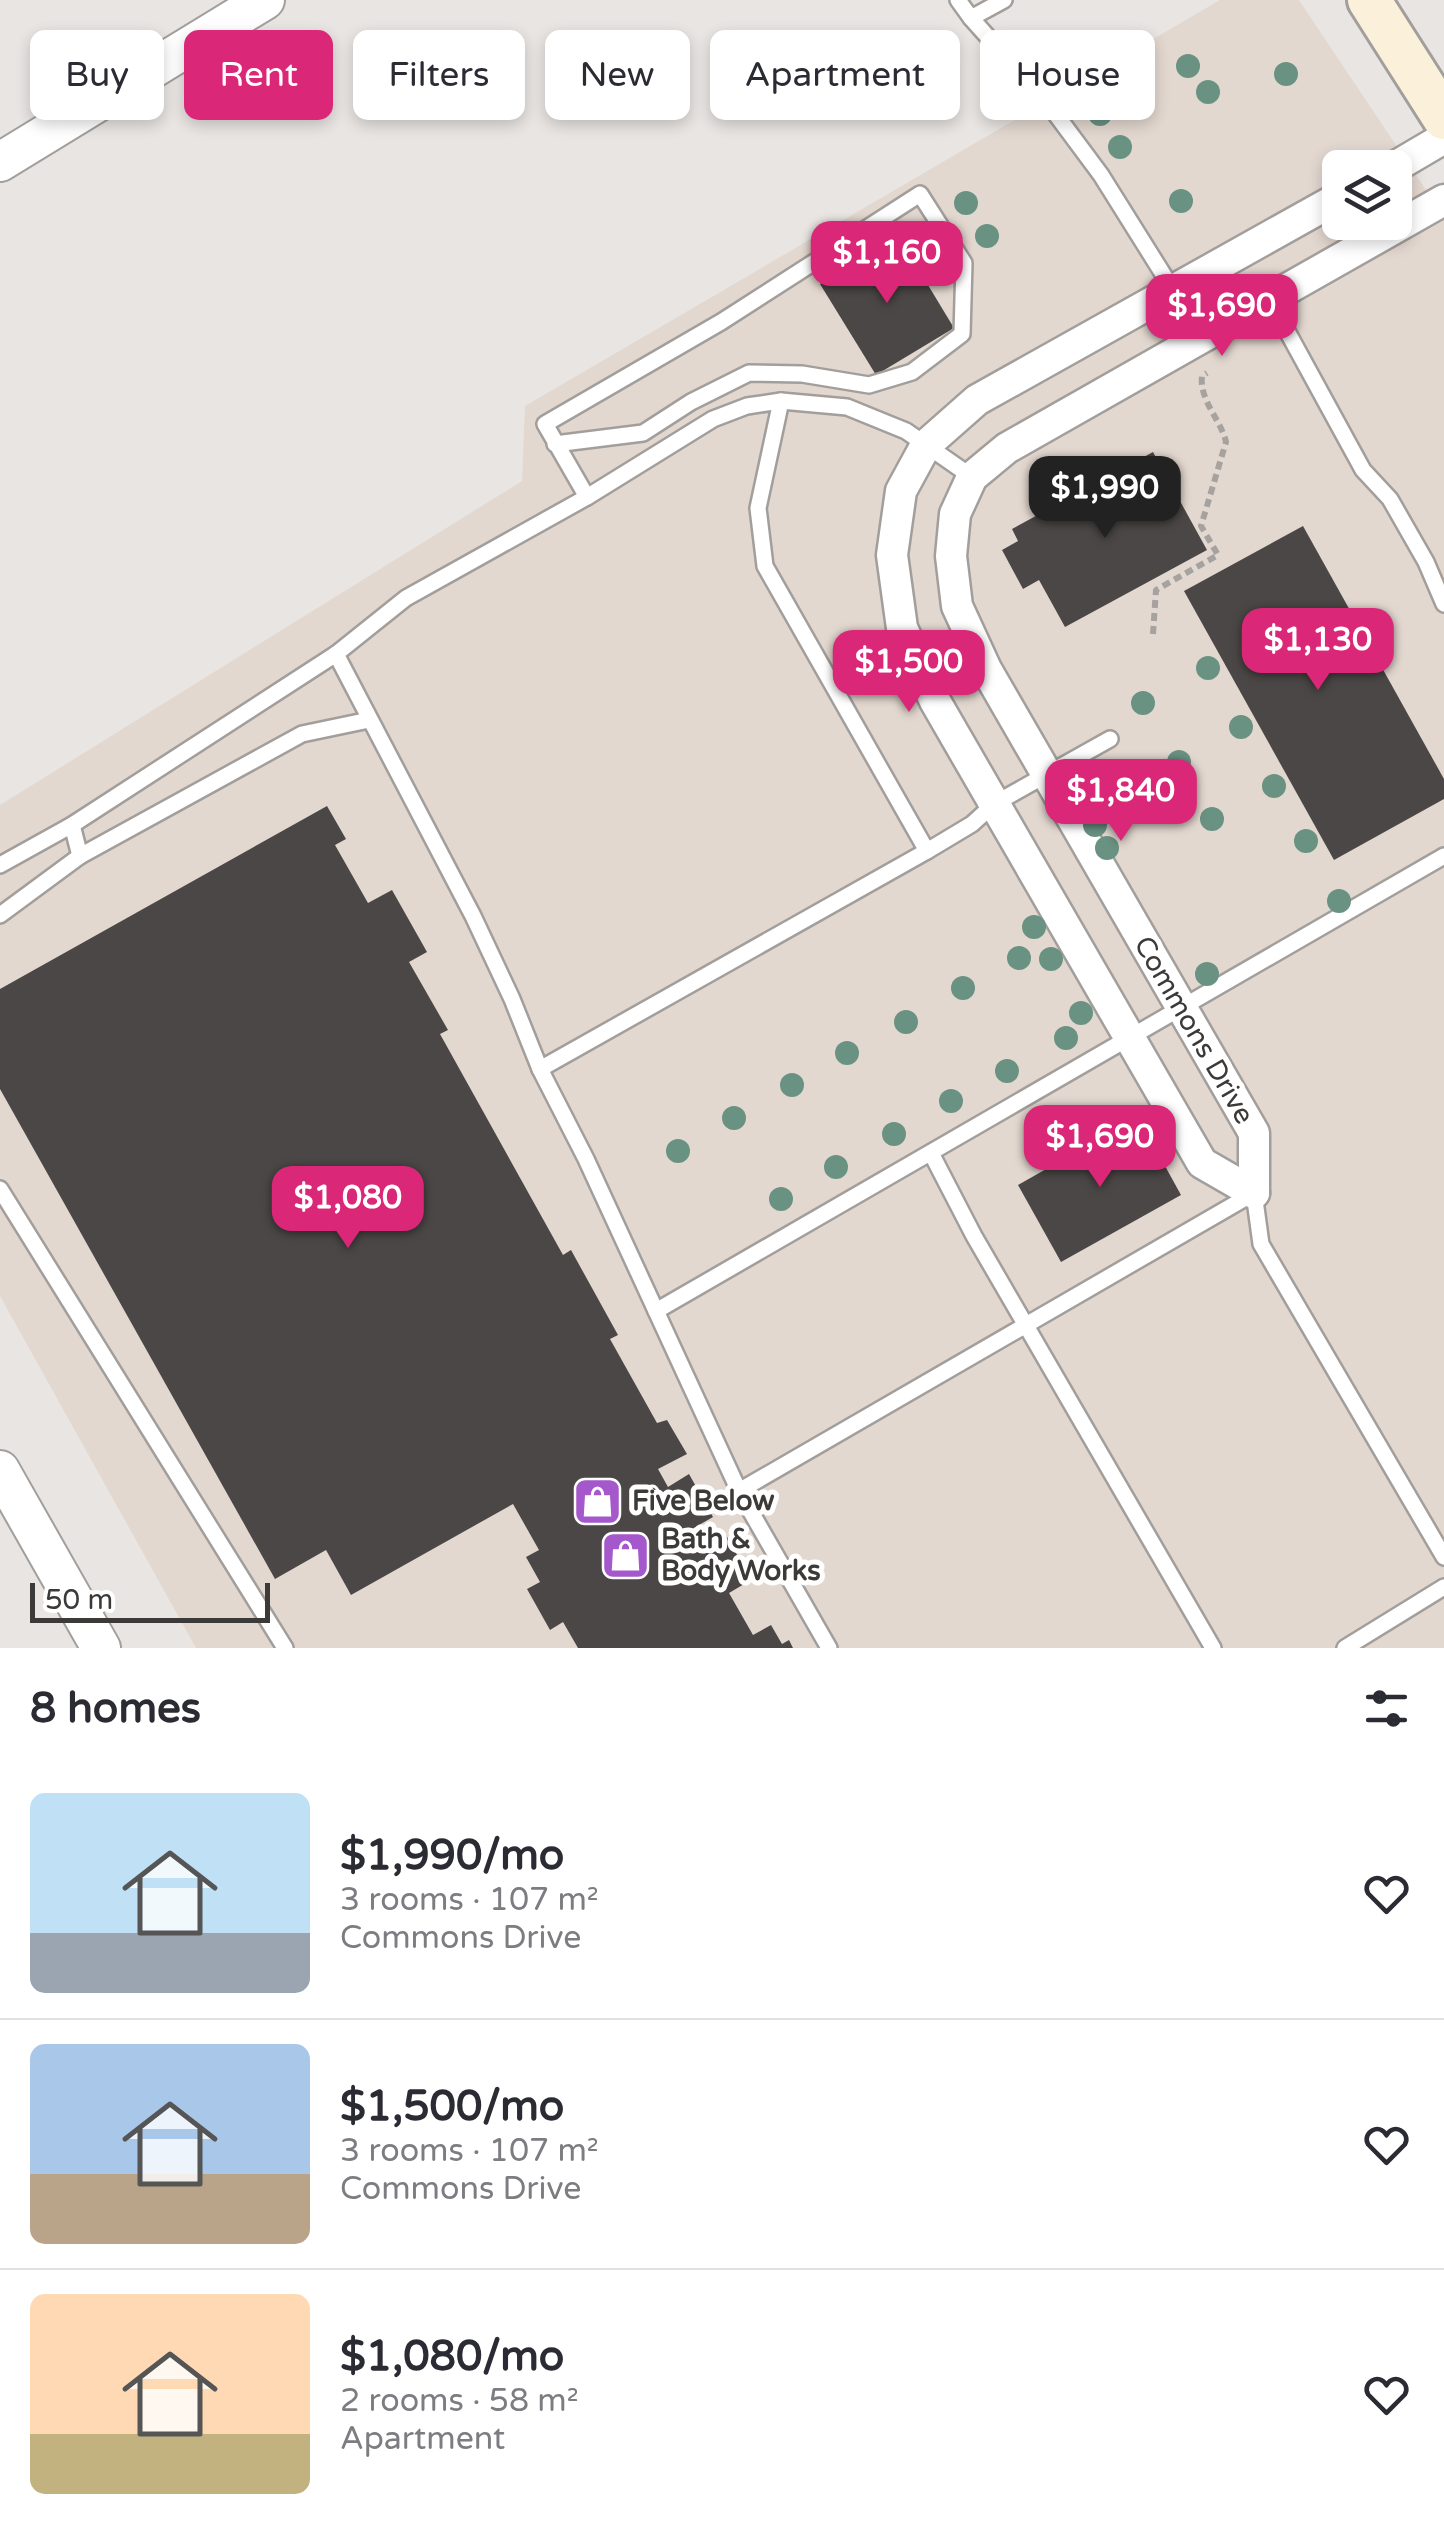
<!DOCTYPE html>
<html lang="en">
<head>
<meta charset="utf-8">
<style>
  :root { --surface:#fff; --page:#f2f2f3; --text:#2b2b33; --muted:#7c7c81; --line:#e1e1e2; --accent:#db2777 }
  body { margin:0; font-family:"Varela Round",sans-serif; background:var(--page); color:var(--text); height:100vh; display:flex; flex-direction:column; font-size:38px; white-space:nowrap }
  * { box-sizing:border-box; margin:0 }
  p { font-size:32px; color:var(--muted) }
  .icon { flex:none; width:55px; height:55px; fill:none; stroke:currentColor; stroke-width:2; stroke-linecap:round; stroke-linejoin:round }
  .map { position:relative; height:1648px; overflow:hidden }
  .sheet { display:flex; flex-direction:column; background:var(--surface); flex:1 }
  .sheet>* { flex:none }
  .banner { position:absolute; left:30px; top:30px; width:1385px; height:90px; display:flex; gap:20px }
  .buttons { position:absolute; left:1322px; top:150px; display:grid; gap:20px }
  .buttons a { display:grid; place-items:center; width:90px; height:90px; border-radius:15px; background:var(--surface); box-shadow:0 5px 15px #0003; font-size:50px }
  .scale { position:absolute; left:30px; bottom:25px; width:240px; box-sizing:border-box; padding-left:10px; border:5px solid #3c3a39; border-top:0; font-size:28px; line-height:35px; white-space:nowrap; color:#3c3a39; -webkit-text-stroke:8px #fff; paint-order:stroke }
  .price { position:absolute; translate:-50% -85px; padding:0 22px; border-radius:20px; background:var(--accent); color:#fff; font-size:32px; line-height:65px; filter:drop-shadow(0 2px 5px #0008) }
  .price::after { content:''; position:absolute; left:50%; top:60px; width:30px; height:22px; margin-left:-15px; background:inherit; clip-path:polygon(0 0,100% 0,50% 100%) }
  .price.on { background:#222; color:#fff }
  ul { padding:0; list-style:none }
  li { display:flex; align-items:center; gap:30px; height:250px; padding:0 30px }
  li+li { border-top:2px solid var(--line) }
  li span { display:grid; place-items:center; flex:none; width:280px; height:200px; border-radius:15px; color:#555 }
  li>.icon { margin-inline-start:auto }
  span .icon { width:120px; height:120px; fill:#fffc; stroke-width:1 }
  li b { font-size:42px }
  h2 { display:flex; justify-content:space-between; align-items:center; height:120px; padding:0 30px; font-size:42px }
  .pill { padding:0 35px; border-radius:15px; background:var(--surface); box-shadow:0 5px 15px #0003; font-size:35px; line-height:90px }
  .pill.on { background:var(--accent); color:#fff }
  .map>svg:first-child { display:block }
</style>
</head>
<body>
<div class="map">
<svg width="1444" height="1648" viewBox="0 0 1444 1648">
  <rect width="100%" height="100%" fill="#e9e5e2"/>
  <!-- built -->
  <path fill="#e3d8d0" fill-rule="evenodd" d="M1220,0H1299L1444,217V1648H196L0,1296V805L522,481L525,406ZM1340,168H1395V222H1340Z"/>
  <!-- building -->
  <g fill="#4b4746">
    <path d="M899,237L954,328L876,375L820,284Z"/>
    <path d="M1153,452L1207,550L1065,627L1039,580L1023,589L1002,550L1018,541L1012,529Z"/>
    <path d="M1303,526L1444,779V799L1334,860L1184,591Z"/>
    <path d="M327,806L346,839L335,845L368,903L392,890L427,952L409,962L448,1030L440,1034L563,1255L571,1250L618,1335L610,1339L657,1423L667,1420L687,1454L658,1469L668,1487L689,1474L713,1517L692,1529L703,1548L726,1535L751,1580L729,1593L753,1635L771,1625L782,1644L789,1640L793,1648H578L563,1622L550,1630L527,1589L540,1582L526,1557L539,1550L513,1504L351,1595L326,1550L275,1579L0,1089V989Z"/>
    <path d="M1138,1117L1181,1195L1061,1262L1018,1185Z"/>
  </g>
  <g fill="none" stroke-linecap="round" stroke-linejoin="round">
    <defs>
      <g id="service">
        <path d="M958,0L971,18"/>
        <path d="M1004,0L971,18L1052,109L1101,175L1173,290"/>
        <path d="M1269,298L1363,470L1390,499L1426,562L1444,604"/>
        <path d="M781,401L758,508L765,566L927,851"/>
        <path d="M555,444L643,433L691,402L749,373L802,374L869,385L912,372L962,334L964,263L920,194L721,322L545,424L587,497"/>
        <path d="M336,654L473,916L512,999L540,1069L586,1159L739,1491L829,1648"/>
        <path d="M80,856L302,734L369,720"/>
        <path d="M0,865L72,825L336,654L406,598L587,497L713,419L747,406L781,401L847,407L906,431L972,477"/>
        <path d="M0,915L80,856L72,825"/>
        <path d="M540,1069L927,851L972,824L994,804L1110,739"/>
        <path d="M931,1153L974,1236L1213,1648"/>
        <path d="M0,1189L285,1648"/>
        <path d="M656,1311L1444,856"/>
        <path d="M739,1491L1254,1193L1261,1244L1444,1557"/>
        <path d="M1345,1648L1444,1587"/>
      </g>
      <g id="minor">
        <path d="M1393,168L1444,138"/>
        <path d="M1254,1193L1202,1163L935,701L902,628L892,555L901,491L926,445L977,400L1340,197"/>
        <path d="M1254,1193V1133L986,669L957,606L951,556L955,514L972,477L1007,448L1444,200"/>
      </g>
      <g id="tertiary">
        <path d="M0,162L265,0"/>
        <path d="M0,1470L101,1648"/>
      </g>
      <path id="secondary" d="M1369,0L1444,118"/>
    </defs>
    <!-- service casing -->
    <use href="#service" stroke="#a29e9b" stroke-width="20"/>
    <!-- minor casing -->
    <use href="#minor" stroke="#a29e9b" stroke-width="35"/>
    <!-- tertiary casing -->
    <use href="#tertiary" stroke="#a29e9b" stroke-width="42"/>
    <!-- secondary casing -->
    <use href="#secondary" stroke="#a29e9b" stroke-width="48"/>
    <!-- path -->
    <path stroke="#a5a29f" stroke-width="6" stroke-dasharray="8 5" stroke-linecap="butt" d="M1153,634L1156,590L1218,555L1201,526L1226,442C1221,420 1199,400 1202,376L1207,373"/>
    <!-- service -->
    <use href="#service" stroke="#fff" stroke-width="15"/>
    <!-- minor -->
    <use href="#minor" stroke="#fff" stroke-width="30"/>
    <!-- tertiary -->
    <use href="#tertiary" stroke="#fff" stroke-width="38"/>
    <!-- secondary -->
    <use href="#secondary" stroke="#fbf1db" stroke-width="42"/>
  </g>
  <!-- trees -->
  <g fill="#699283">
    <circle cx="1188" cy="66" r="12"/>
    <circle cx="1286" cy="74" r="12"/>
    <circle cx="1208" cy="92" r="12"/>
    <circle cx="1100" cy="114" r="12"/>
    <circle cx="1120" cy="147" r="12"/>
    <circle cx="1181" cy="201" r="12"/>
    <circle cx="966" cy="203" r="12"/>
    <circle cx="987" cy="236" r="12"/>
    <circle cx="1208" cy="668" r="12"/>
    <circle cx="1143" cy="703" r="12"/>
    <circle cx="1241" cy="727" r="12"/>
    <circle cx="1179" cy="762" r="12"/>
    <circle cx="1274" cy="786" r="12"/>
    <circle cx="1078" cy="794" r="12"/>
    <circle cx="1212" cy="819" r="12"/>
    <circle cx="1095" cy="825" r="12"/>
    <circle cx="1306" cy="841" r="12"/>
    <circle cx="1107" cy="848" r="12"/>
    <circle cx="1339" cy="901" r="12"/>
    <circle cx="1034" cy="927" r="12"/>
    <circle cx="1019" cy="958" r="12"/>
    <circle cx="1051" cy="959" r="12"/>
    <circle cx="1207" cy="974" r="12"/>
    <circle cx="963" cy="988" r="12"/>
    <circle cx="1081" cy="1013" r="12"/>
    <circle cx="906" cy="1022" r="12"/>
    <circle cx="1066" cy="1038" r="12"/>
    <circle cx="847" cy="1053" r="12"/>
    <circle cx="1007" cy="1071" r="12"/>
    <circle cx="792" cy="1085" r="12"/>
    <circle cx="951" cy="1101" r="12"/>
    <circle cx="734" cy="1118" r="12"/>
    <circle cx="894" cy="1134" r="12"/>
    <circle cx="678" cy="1151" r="12"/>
    <circle cx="836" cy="1167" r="12"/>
    <circle cx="781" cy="1199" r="12"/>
  </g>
  <!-- icons -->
  <defs>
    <symbol id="shop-square" viewBox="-11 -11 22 22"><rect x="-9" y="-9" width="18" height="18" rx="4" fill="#a458cb" stroke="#fff"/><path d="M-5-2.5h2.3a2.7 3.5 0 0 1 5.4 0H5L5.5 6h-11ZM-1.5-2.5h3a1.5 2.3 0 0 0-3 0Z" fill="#fff"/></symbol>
  </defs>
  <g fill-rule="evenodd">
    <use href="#shop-square" x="570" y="1474" width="55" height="55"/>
    <use href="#shop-square" x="598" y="1528" width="55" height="55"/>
  </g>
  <g text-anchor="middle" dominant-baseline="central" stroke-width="10" stroke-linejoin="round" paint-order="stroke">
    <!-- street labels -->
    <g font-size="28" fill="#3c3a39" stroke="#fff">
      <text transform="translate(1194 1030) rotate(60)">Commons Drive</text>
    </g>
    <!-- poi labels -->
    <g font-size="28" font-weight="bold" fill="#3c3a39" stroke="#fff" text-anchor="start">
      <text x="632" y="1501">Five Below</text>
      <text x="661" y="1539">Bath &amp;<tspan x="661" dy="32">Body Works</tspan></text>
    </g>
  </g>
</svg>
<div class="buttons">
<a><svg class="icon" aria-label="layers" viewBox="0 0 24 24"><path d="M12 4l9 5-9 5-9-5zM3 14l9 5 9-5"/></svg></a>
</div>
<div class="scale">50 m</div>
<b class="price" style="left:887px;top:306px">$1,160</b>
<b class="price" style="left:1222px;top:359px">$1,690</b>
<b class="price on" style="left:1105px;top:541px">$1,990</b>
<b class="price" style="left:1318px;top:693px">$1,130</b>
<b class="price" style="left:909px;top:715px">$1,500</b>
<b class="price" style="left:1121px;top:844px">$1,840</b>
<b class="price" style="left:1100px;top:1190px">$1,690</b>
<b class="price" style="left:348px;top:1251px">$1,080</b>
<div class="banner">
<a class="pill">Buy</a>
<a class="pill on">Rent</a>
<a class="pill">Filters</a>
<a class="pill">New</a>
<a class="pill">Apartment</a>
<a class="pill">House</a>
</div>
</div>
<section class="sheet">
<h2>8 homes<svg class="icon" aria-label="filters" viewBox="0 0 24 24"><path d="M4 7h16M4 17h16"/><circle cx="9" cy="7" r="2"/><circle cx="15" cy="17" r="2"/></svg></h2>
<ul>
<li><span style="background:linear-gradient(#bfe0f5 70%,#9aa5b1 0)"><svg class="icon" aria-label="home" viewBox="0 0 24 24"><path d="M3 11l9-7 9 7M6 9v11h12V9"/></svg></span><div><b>$1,990/mo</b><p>3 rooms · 107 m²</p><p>Commons Drive</p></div><svg class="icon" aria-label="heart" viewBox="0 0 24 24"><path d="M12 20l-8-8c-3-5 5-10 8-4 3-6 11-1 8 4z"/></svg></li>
<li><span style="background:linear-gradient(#a9c7e8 65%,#b9a48a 0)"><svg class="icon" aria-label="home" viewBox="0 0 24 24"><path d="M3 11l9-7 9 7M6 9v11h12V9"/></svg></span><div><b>$1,500/mo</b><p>3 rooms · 107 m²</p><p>Commons Drive</p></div><svg class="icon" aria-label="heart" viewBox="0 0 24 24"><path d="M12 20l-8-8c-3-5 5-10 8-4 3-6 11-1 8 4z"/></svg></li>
<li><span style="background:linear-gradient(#ffd9b3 70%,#c2b280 0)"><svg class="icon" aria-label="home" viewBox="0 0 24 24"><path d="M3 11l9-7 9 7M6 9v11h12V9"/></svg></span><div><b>$1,080/mo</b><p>2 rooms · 58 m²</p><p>Apartment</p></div><svg class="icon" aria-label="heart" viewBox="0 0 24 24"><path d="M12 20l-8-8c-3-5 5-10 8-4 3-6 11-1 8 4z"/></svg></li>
</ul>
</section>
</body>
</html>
